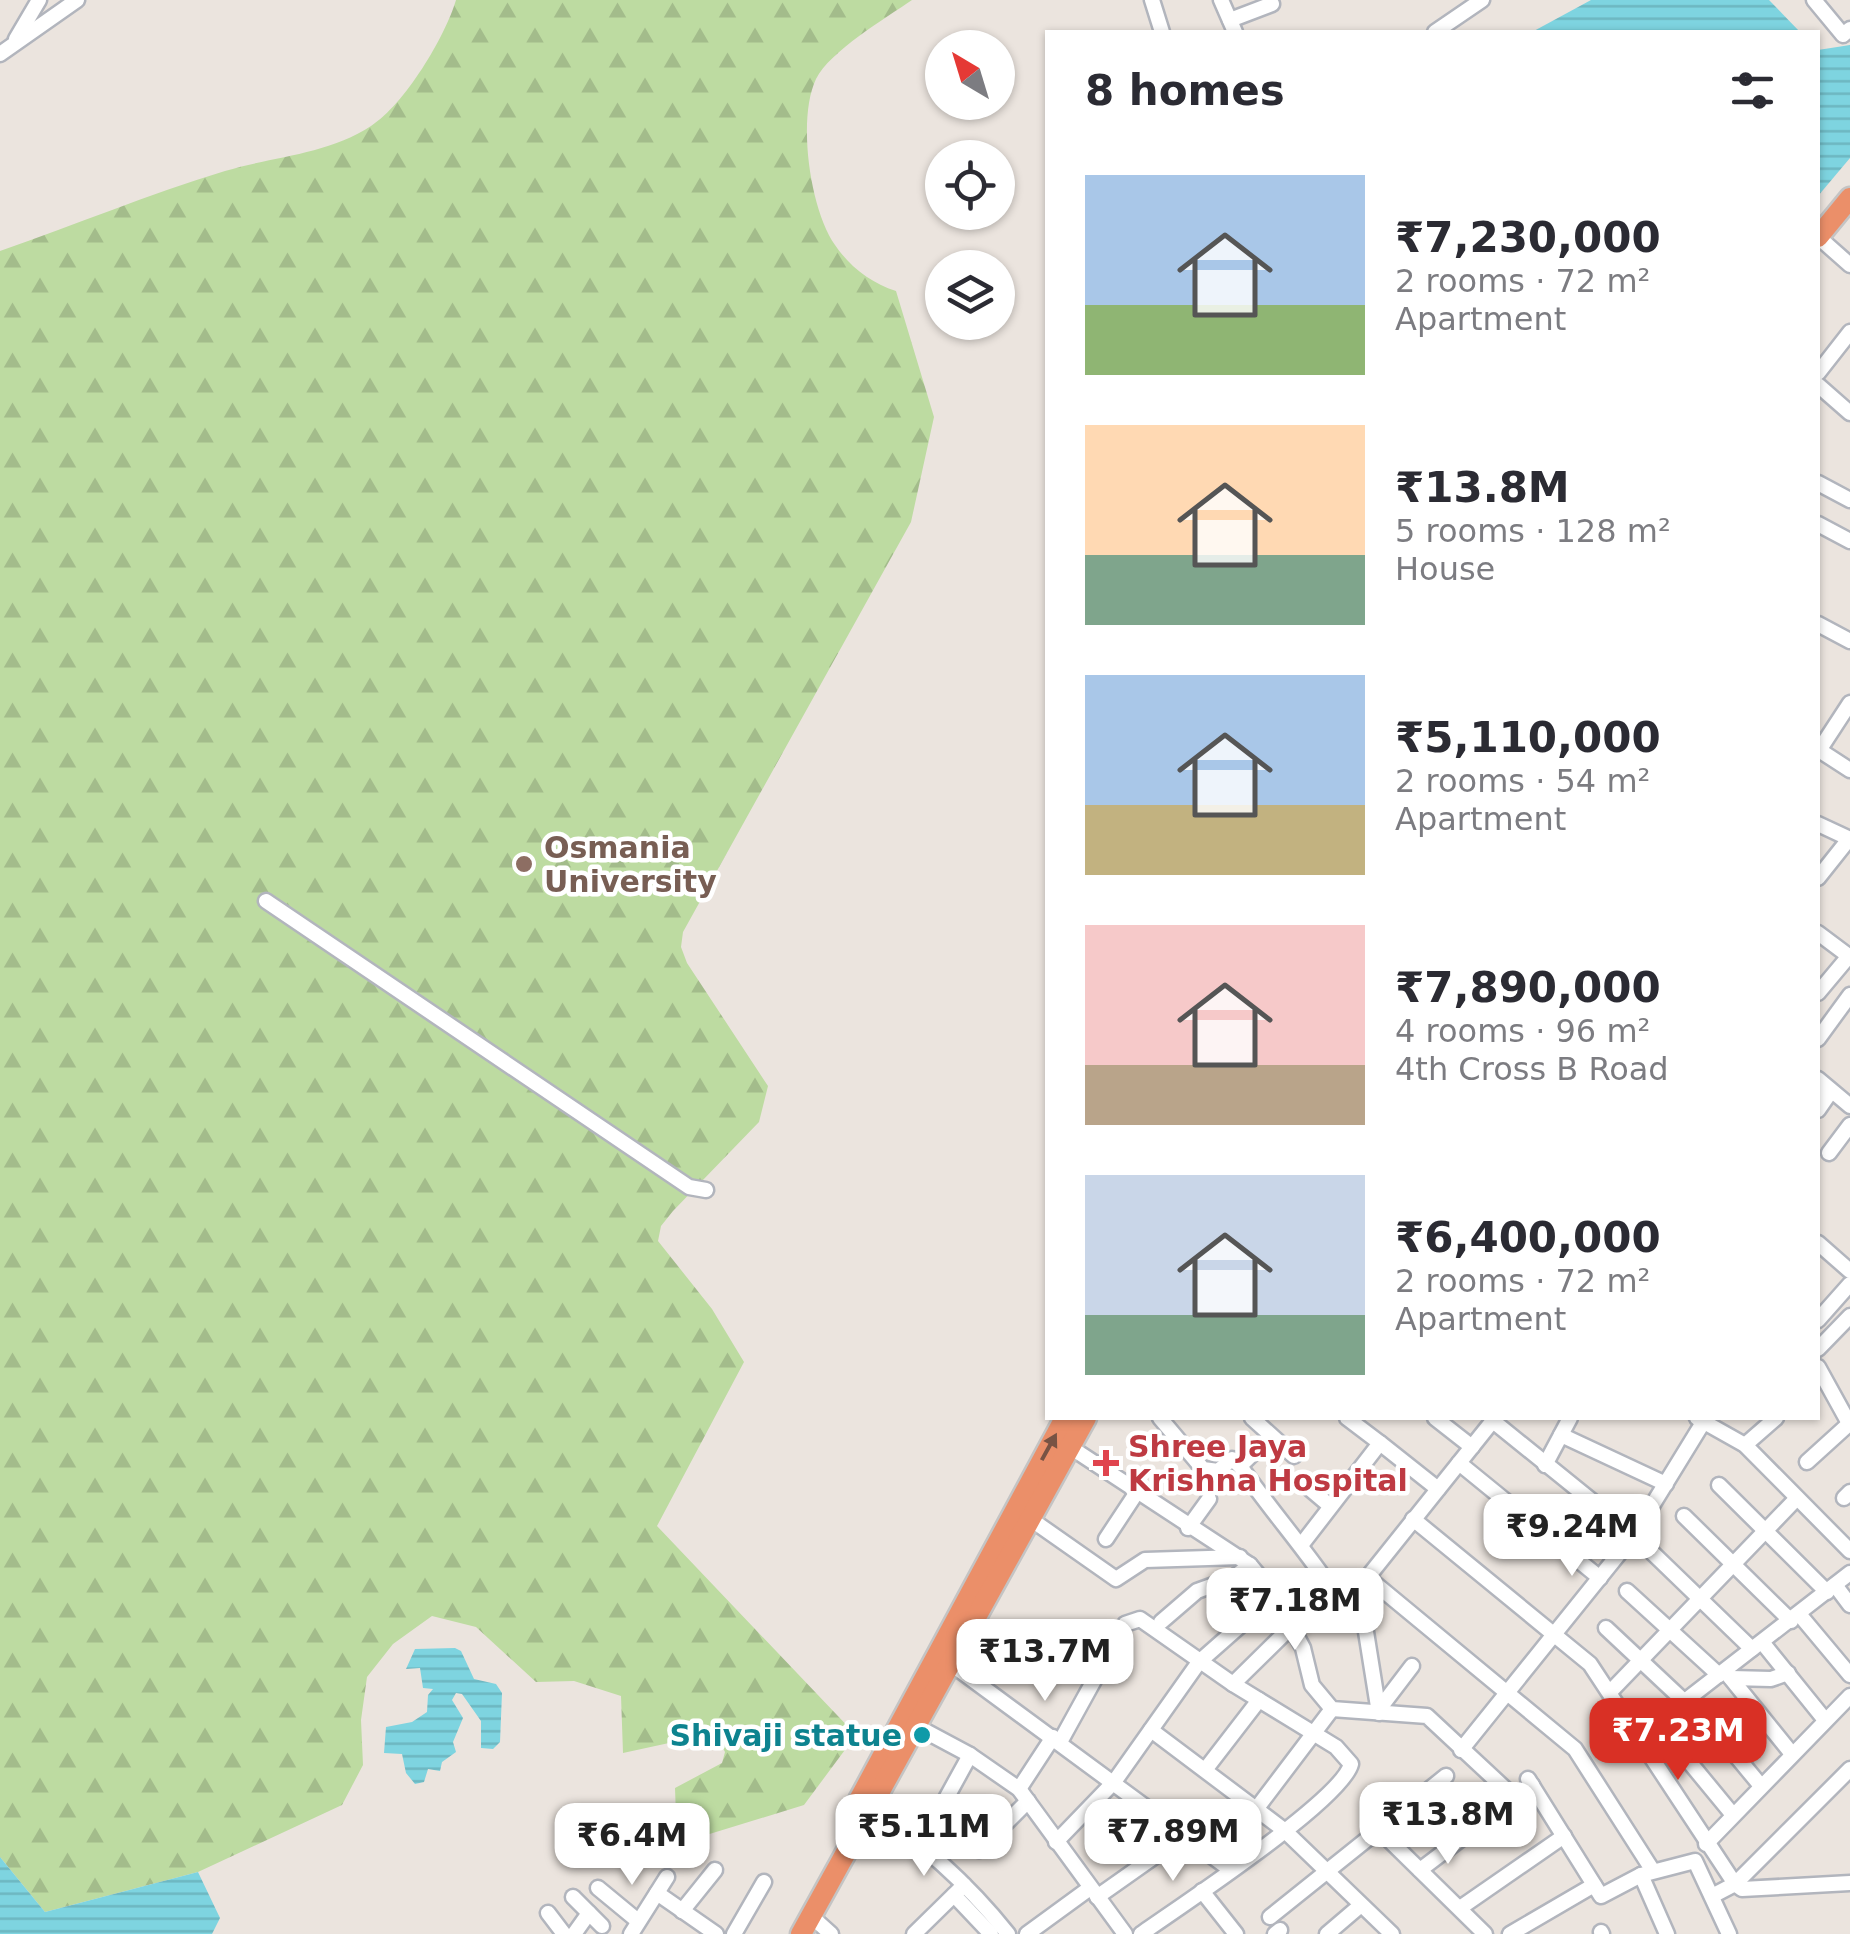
<!DOCTYPE html>
<html lang="en">
<head>
<meta charset="utf-8">
<style>
  :root { --surface:#fff; --page:#f2f2f3; --text:#2b2b33; --muted:#7c7c81; --accent:#d93025 }
  body { margin:0; font-family:"DejaVu Sans",sans-serif; background:var(--page); color:var(--text); height:100vh; display:flex; flex-direction:column; font-size:38px; white-space:nowrap }
  * { box-sizing:border-box; margin:0 }
  p { font-size:32px; color:var(--muted) }
  .icon { flex:none; width:55px; height:55px; fill:none; stroke:currentColor; stroke-width:2; stroke-linecap:round; stroke-linejoin:round }
  .map { position:relative; flex:1; overflow:hidden }
  .sheet { position:absolute; left:1045px; top:30px; width:775px; height:1390px; display:flex; flex-direction:column; background:var(--surface); border-radius:0px; box-shadow:0 2px 8px #0004 }
  .sheet>* { flex:none }
  .needle { width:65px; rotate:322deg }
  .controls { position:absolute; left:925px; top:30px; display:grid; gap:20px }
  .controls a { display:grid; place-items:center; width:90px; height:90px; border-radius:50%; background:var(--surface); box-shadow:0 2px 8px #0004; font-size:50px }
  .price { position:absolute; translate:-50% -85px; padding:0 22px; border-radius:20px; background:#fff; color:#222; font-size:32px; line-height:65px; filter:drop-shadow(0 2px 5px #0008) }
  .price::after { content:''; position:absolute; left:50%; top:60px; width:30px; height:22px; margin-left:-15px; background:inherit; clip-path:polygon(0 0,100% 0,50% 100%) }
  .price.active { background:var(--accent); color:#fff }
  ul { padding:0; list-style:none }
  li { display:flex; align-items:center; gap:30px; height:250px; padding:0 40px }
  li span { display:grid; place-items:center; flex:none; width:280px; height:200px; border-radius:0px; color:#555 }
  li>.icon { margin-inline-start:auto }
  span .icon { width:120px; height:120px; fill:#fffc; stroke-width:1 }
  li b { font-size:42px }
  h2 { display:flex; justify-content:space-between; align-items:center; height:120px; padding:0 40px; font-size:42px }
  .map>svg:first-child { display:block }
</style>
</head>
<body>
<div class="map">
<svg width="1850" height="1934" viewBox="0 0 1850 1934">
  <defs>
    <pattern id="forest-firs" width="22" height="20" patternUnits="userSpaceOnUse" patternTransform="scale(2.5)"><rect width="22" height="20" fill="#bddba1"/><path d="M5 1l3.5 6h-7zM16 11l3.5 6h-7z" fill="#a3bc8b"/></pattern>
    <pattern id="water-rules" width="6" height="5" patternUnits="userSpaceOnUse" patternTransform="scale(2.5)"><rect width="6" height="5" fill="#7ed4e0"/><path d="M0 2.5h6" fill="none" stroke="#6db6c0"/></pattern>
  </defs>
  <rect width="100%" height="100%" fill="#ebe4de"/>
  <!-- forest -->
  <path fill="url(#forest-firs)" d="M456,0H912C886,18 830,51 816,79C797,119 810,209 835,245C850,267 871,283 896,291L934,417L911,522L683,932L681,947L687,963L768,1086L759,1122L673,1211L661,1226L658,1241L712,1309L744,1362L657,1526L856,1735L804,1805L677,1844L675,1788L722,1763L725,1752L715,1733L623,1753L621,1696L574,1681L536,1682L476,1627L432,1616L393,1644L367,1677L361,1720L363,1765L342,1805L198,1872L45,1912L0,1857V251C75,225 149,194 225,171C275,156 326,155 371,126C405,104 445,37 456,0Z"/>
  <!-- water -->
  <g fill="url(#water-rules)">
    <path d="M1591,0H1769L1800,32H1532Z"/>
    <path d="M1850,45V158L1818,196V50Z"/>
    <path d="M455,1648L461,1651L474,1679L496,1684L502,1693L500,1742L493,1749L481,1748V1721L462,1694L456,1693L452,1700L463,1718L453,1742L456,1752L442,1762L440,1771L428,1769L424,1782L415,1784L406,1773L402,1754L384,1753L386,1727L412,1722L427,1712L428,1695L433,1689L423,1688L420,1668L406,1669L415,1649Z"/>
    <path d="M0,1857L45,1912L198,1872L220,1918L212,1934H0Z"/>
  </g>
  <g fill="none" stroke-linecap="round" stroke-linejoin="round">
    <defs>
      <g id="minor">
        <path d="M1152,0L1162,32"/>
        <path d="M1221,0L1235,32"/>
        <path d="M1814,0L1843,35L1850,29"/>
        <path d="M1230,20L1272,4"/>
        <path d="M1435,32L1482,0"/>
        <path d="M16,39L39,0"/>
        <path d="M0,54L77,0"/>
        <path d="M1824,242L1850,265"/>
        <path d="M1818,373L1850,332"/>
        <path d="M1818,385L1850,413"/>
        <path d="M1818,483L1850,500"/>
        <path d="M1818,524L1850,541"/>
        <path d="M1818,624L1850,641"/>
        <path d="M1819,750L1850,770"/>
        <path d="M1818,752L1850,703"/>
        <path d="M1818,824L1850,839"/>
        <path d="M1818,878L1849,839"/>
        <path d="M266,901L689,1187L706,1190"/>
        <path d="M1818,933L1850,957"/>
        <path d="M1818,993L1849,956"/>
        <path d="M1818,1039L1850,995"/>
        <path d="M1818,1079L1850,1106"/>
        <path d="M1818,1091L1827,1097L1818,1110"/>
        <path d="M1829,1153L1850,1125"/>
        <path d="M1818,1243L1850,1271"/>
        <path d="M1818,1320L1850,1284"/>
        <path d="M1818,1349L1850,1316"/>
        <path d="M1818,1367L1850,1425"/>
        <path d="M1160,1418L1203,1469L1218,1471L1232,1459L1240,1466"/>
        <path d="M1252,1418L1294,1456"/>
        <path d="M1435,1418L1472,1447"/>
        <path d="M1697,1418L1745,1445L1850,1551"/>
        <path d="M1493,1421L1634,1535L1752,1649"/>
        <path d="M1561,1435L1666,1484"/>
        <path d="M1380,1443L1438,1489"/>
        <path d="M1745,1445L1776,1418"/>
        <path d="M1070,1447L1250,1565L1275,1595L1303,1648L1312,1685L1332,1709L1427,1716L1514,1797"/>
        <path d="M1807,1462L1850,1423"/>
        <path d="M1459,1463L1600,1578"/>
        <path d="M1545,1465L1570,1418"/>
        <path d="M1303,1483L1329,1505"/>
        <path d="M1719,1485L1827,1592"/>
        <path d="M1844,1498L1850,1492"/>
        <path d="M1684,1516L1791,1621"/>
        <path d="M1029,1518L1116,1579L1145,1560L1240,1557"/>
        <path d="M1413,1519L1590,1664L1735,1884L1742,1889L1850,1883"/>
        <path d="M1188,1528L1209,1499"/>
        <path d="M1106,1539L1137,1492"/>
        <path d="M1302,1544L1380,1443L1347,1418"/>
        <path d="M1367,1577L1575,1749L1653,1871"/>
        <path d="M1835,1585L1850,1605"/>
        <path d="M1627,1591L1719,1675"/>
        <path d="M1799,1614L1850,1675"/>
        <path d="M1161,1622L1197,1591L1233,1578L1250,1565"/>
        <path d="M1606,1628L1686,1703"/>
        <path d="M1762,1642L1825,1720"/>
        <path d="M950,1663L1231,1870"/>
        <path d="M1725,1671L1792,1754"/>
        <path d="M1731,1678L1771,1679L1788,1673"/>
        <path d="M1233,1684L1292,1626L1338,1598C1307,1551 1271,1511 1240,1466L1271,1436"/>
        <path d="M1611,1691L1797,1498"/>
        <path d="M1689,1699L1761,1786"/>
        <path d="M1380,1708L1412,1666"/>
        <path d="M1379,1713L1359,1588L1495,1418"/>
        <path d="M912,1724L970,1755L1019,1789L1125,1934"/>
        <path d="M1658,1724L1733,1815"/>
        <path d="M1151,1730L1284,1830L1392,1934"/>
        <path d="M1641,1735L1850,1573"/>
        <path d="M1060,1742L1125,1624L1140,1619L1233,1684L1336,1747L1351,1764C1342,1800 1179,1907 1141,1934"/>
        <path d="M1461,1750L1634,1535L1704,1421"/>
        <path d="M1205,1770L1259,1700"/>
        <path d="M1528,1779L1601,1896L1641,1875L1695,1861L1729,1934"/>
        <path d="M1019,1789L1053,1737"/>
        <path d="M863,1805C917,1837 969,1885 1008,1934"/>
        <path d="M1257,1808L1332,1709"/>
        <path d="M1114,1819L1149,1860"/>
        <path d="M1379,1830L1485,1934"/>
        <path d="M1056,1842L1114,1782L1199,1662L1275,1595"/>
        <path d="M1706,1844L1850,1696"/>
        <path d="M920,1846L970,1755"/>
        <path d="M979,1850L1028,1801"/>
        <path d="M1420,1870L1532,1785"/>
        <path d="M1641,1875L1667,1934"/>
        <path d="M598,1888L638,1921"/>
        <path d="M1202,1891L1236,1934"/>
        <path d="M657,1893L716,1934"/>
        <path d="M954,1895L991,1934"/>
        <path d="M1712,1896L1735,1884L1850,1769"/>
        <path d="M573,1897L602,1926"/>
        <path d="M1097,1897L1185,1835"/>
        <path d="M1460,1908L1564,1836"/>
        <path d="M682,1911L715,1870"/>
        <path d="M548,1913L564,1934"/>
        <path d="M811,1916L831,1934"/>
        <path d="M1270,1917L1446,1776"/>
        <path d="M1601,1932L1602,1934"/>
        <path d="M574,1934L589,1913"/>
        <path d="M631,1934L667,1877"/>
        <path d="M734,1934L764,1882"/>
        <path d="M914,1934L964,1885"/>
        <path d="M1027,1934L1090,1888"/>
        <path d="M1275,1934L1280,1930"/>
        <path d="M1327,1934L1361,1905"/>
        <path d="M1510,1934L1594,1885"/>
      </g>
      <g id="highway">
        <path d="M1818,237L1850,198"/>
        <path d="M859,1800L1065,1418"/>
        <path d="M801,1934L1086,1418"/>
      </g>
    </defs>
    <!-- minor casing -->
    <use href="#minor" stroke="#b2b5bd" stroke-width="19"/>
    <!-- highway casing -->
    <use href="#highway" stroke="#c4c4c4" stroke-width="25"/>
    <!-- minor -->
    <use href="#minor" stroke="#fff" stroke-width="14"/>
    <!-- highway -->
    <use href="#highway" stroke="#eb8f69" stroke-width="20"/>
  </g>
  <!-- one-way arrows -->
  <defs><path id="oneway-solid" d="M-6-.8H1V-3.2L6.5 0L1 3.2V.8H-6Z" transform="scale(2.5)"/></defs>
  <use fill="#785344" href="#oneway-solid" transform="translate(1049 1447) rotate(-61)"/>
  <!-- markers -->
  <circle fill="#8d6e63" stroke="#fff" stroke-width="4" cx="524" cy="864" r="10"/>
  <path fill="#e0444e" stroke="#fff" stroke-width="4" d="M1101 1448h10v10h10v10h-10v10h-10v-10h-10v-10h10z"/>
  <circle fill="#0f9aa8" stroke="#fff" stroke-width="4" cx="922" cy="1735" r="10"/>
  <g text-anchor="middle" dominant-baseline="central" stroke-width="9" stroke-linejoin="round" paint-order="stroke">
    <!-- education labels -->
    <g font-size="30" font-weight="bold" fill="#785e54" stroke="#fff" text-anchor="start">
      <text x="544" y="847">Osmania<tspan x="544" dy="34">University</tspan></text>
    </g>
    <!-- health labels -->
    <g font-size="30" font-weight="bold" fill="#be3a42" stroke="#fff" text-anchor="start">
      <text x="1128" y="1446">Shree Jaya<tspan x="1128" dy="34">Krishna Hospital</tspan></text>
    </g>
    <!-- culture labels -->
    <g font-size="30" font-weight="bold" fill="#0d838f" stroke="#fff" text-anchor="end">
      <text x="902" y="1735">Shivaji statue</text>
    </g>
  </g>
</svg>
<div class="controls">
<a><svg class="needle" viewBox="-14 -14 28 28"><path d="M0-13l5 13h-10z" fill="#e53935"/><path d="M0 13l5-13h-10z" fill="#7c7c81"/></svg></a>
<a><svg class="icon" aria-label="locate" viewBox="0 0 24 24"><circle cx="12" cy="12" r="6"/><path d="M12 2v4M12 18v4M2 12h4M18 12h4"/></svg></a>
<a><svg class="icon" aria-label="layers" viewBox="0 0 24 24"><path d="M12 4l9 5-9 5-9-5zM3 14l9 5 9-5"/></svg></a>
</div>
<b class="price" style="left:1572px;top:1579px">₹9.24M</b>
<b class="price" style="left:1295px;top:1653px">₹7.18M</b>
<b class="price" style="left:1045px;top:1704px">₹13.7M</b>
<b class="price active" style="left:1678px;top:1783px">₹7.23M</b>
<b class="price" style="left:1448px;top:1867px">₹13.8M</b>
<b class="price" style="left:924px;top:1879px">₹5.11M</b>
<b class="price" style="left:1173px;top:1884px">₹7.89M</b>
<b class="price" style="left:632px;top:1888px">₹6.4M</b>
<section class="sheet">
<h2>8 homes<svg class="icon" aria-label="filters" viewBox="0 0 24 24"><path d="M4 7h16M4 17h16"/><circle cx="9" cy="7" r="2"/><circle cx="15" cy="17" r="2"/></svg></h2>
<ul>
<li><span style="background:linear-gradient(#a9c7e8 65%,#8fb573 0)"><svg class="icon" aria-label="home" viewBox="0 0 24 24"><path d="M3 11l9-7 9 7M6 9v11h12V9"/></svg></span><div><b>₹7,230,000</b><p>2 rooms · 72 m²</p><p>Apartment</p></div></li>
<li><span style="background:linear-gradient(#ffd9b3 65%,#7fa58c 0)"><svg class="icon" aria-label="home" viewBox="0 0 24 24"><path d="M3 11l9-7 9 7M6 9v11h12V9"/></svg></span><div><b>₹13.8M</b><p>5 rooms · 128 m²</p><p>House</p></div></li>
<li><span style="background:linear-gradient(#a9c7e8 65%,#c2b280 0)"><svg class="icon" aria-label="home" viewBox="0 0 24 24"><path d="M3 11l9-7 9 7M6 9v11h12V9"/></svg></span><div><b>₹5,110,000</b><p>2 rooms · 54 m²</p><p>Apartment</p></div></li>
<li><span style="background:linear-gradient(#f6c9c9 70%,#b9a48a 0)"><svg class="icon" aria-label="home" viewBox="0 0 24 24"><path d="M3 11l9-7 9 7M6 9v11h12V9"/></svg></span><div><b>₹7,890,000</b><p>4 rooms · 96 m²</p><p>4th Cross B Road</p></div></li>
<li><span style="background:linear-gradient(#c9d6e8 70%,#7fa58c 0)"><svg class="icon" aria-label="home" viewBox="0 0 24 24"><path d="M3 11l9-7 9 7M6 9v11h12V9"/></svg></span><div><b>₹6,400,000</b><p>2 rooms · 72 m²</p><p>Apartment</p></div></li>
</ul>
</section>
</div>
</body>
</html>
